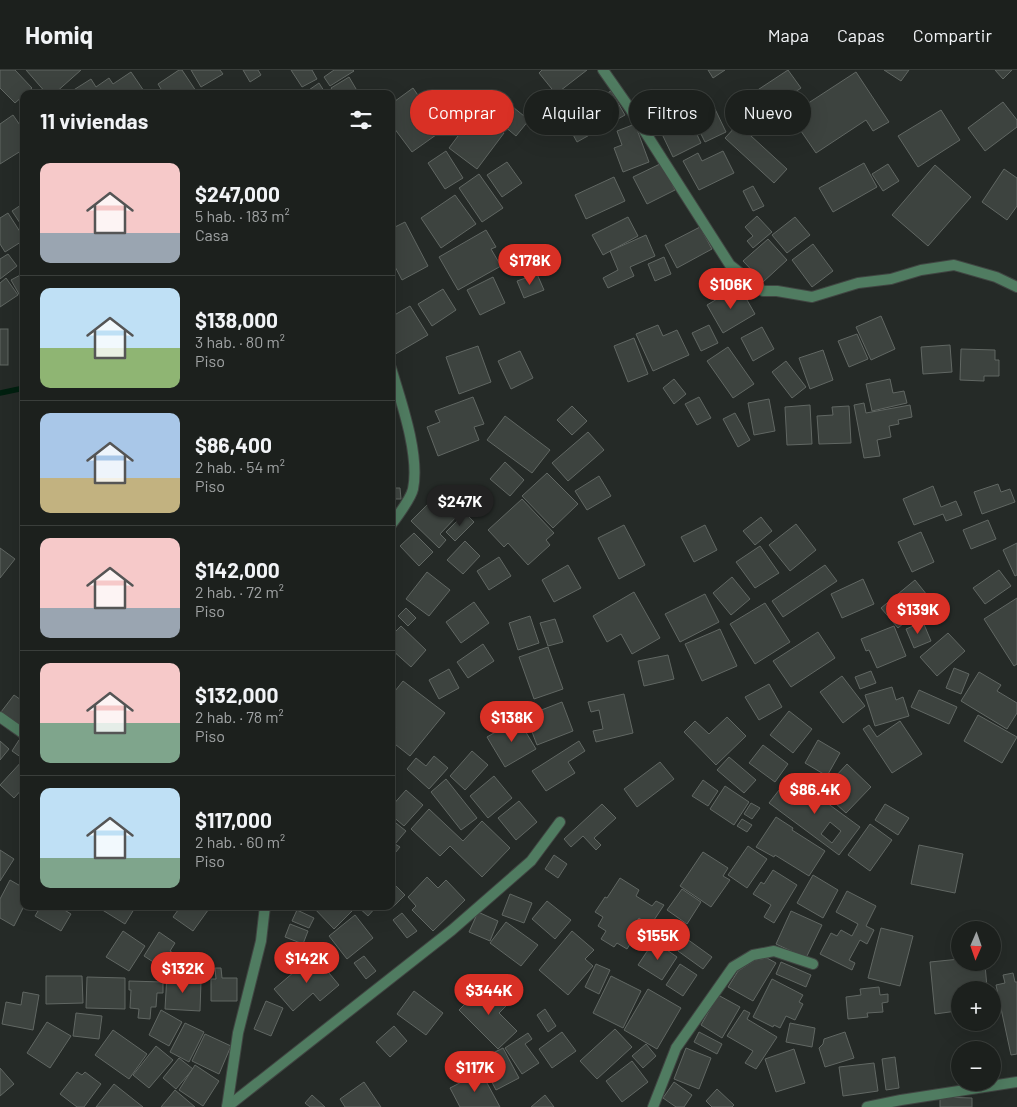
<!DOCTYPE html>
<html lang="es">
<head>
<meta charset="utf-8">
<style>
  :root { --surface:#1c201d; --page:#252826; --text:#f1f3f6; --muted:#a0a3a4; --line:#3a3e3b; --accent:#d93025 }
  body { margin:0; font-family:Barlow,sans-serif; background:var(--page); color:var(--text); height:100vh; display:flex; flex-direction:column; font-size:19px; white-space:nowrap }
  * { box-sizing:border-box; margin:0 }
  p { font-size:16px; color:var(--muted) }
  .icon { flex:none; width:28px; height:28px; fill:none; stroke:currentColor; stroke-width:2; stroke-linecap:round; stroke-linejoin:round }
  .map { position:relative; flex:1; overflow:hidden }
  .details { position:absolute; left:20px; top:20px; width:375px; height:820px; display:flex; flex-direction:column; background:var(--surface); border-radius:10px; box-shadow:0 5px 20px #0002,0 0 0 1px var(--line) }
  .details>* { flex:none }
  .top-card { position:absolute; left:410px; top:20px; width:475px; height:45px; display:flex; gap:10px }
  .needle { width:32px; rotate:182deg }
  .buttons { position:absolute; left:951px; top:851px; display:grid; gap:10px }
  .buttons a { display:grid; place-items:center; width:50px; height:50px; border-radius:50%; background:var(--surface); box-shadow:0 5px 20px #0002,0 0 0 1px var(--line); font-size:25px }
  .price { position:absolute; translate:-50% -42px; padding:0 11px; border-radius:18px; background:var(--accent); color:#fff; font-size:16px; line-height:32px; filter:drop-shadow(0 1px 2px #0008) }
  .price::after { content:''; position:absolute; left:50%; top:30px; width:15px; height:11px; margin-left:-8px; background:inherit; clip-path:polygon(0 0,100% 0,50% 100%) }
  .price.selected { background:#222; color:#fff }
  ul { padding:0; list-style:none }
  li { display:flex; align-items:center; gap:15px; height:125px; padding:0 20px }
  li+li { border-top:1px solid var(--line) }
  li span { display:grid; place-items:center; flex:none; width:140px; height:100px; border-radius:10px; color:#555 }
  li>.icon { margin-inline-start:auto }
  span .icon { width:60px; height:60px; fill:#fffc; stroke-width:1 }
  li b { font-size:21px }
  h2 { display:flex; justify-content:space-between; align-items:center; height:60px; padding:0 20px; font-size:21px }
  .chip { padding:0 18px; border-radius:22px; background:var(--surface); box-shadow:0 5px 20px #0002,0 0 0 1px var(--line); font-size:18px; line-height:45px }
  .chip.selected { background:var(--accent); color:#fff }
  header { display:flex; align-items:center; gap:30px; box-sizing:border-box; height:70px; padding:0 25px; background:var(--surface); border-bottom:1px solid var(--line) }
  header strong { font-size:24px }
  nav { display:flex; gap:28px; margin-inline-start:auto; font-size:18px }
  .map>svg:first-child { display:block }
</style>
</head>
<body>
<header>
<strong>Homiq</strong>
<nav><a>Mapa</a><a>Capas</a><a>Compartir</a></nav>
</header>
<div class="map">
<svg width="1017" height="1037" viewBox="0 0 1017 1037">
  <rect width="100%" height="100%" fill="#252a27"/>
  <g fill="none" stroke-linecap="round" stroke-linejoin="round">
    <!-- stream -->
    <path stroke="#001f0f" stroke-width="5.5" d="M0,323L24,318"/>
  </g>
  <!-- building -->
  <g fill="#3d433f" stroke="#616763" fill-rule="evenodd">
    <path d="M0,0H15L32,18L25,24H24V25L15,33L0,18Z"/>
    <path d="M26,0H81L54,24H47Z"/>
    <path d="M179,0H182L196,21L192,24H164L158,14Z"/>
    <path d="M191,0H220L223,4L201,17Z"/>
    <path d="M243,0H258L261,5L250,12Z"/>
    <path d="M291,0H312L317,9L302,17Z"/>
    <path d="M334,0H353L354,1L330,16L324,7Z"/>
    <path d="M542,0H587L556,24L539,3Z"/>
    <path d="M708,0H725L713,8Z"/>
    <path d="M788,0L801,18L763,44L750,25Z"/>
    <path d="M884,0H909L901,11Z"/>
    <path d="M995,0H1012L1003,9Z"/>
    <path d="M131,2L146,24H74L72,21L91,9L96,17L109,8L113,14Z"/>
    <path d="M856,2L889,52L873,61L866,50L816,83L790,45Z"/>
    <path d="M349,7L359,24H335L331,18Z"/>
    <path d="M319,13L326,24H307L306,22Z"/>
    <path d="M413,18L424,34L438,24L457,50L412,82L391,54V34Z"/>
    <path d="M493,21L529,50L516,66L480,36Z"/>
    <path d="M611,21L625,45L577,72L564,48Z"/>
    <path d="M668,21L679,42L669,48L658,27Z"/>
    <path d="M1003,32L1017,50V57L985,81L968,58Z"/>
    <path d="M715,39L726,62L705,72L694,50Z"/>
    <path d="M941,40L960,70L918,97L898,66Z"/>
    <path d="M476,42L504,63L477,99L449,78Z"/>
    <path d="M13,45L24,61V79L0,94V54Z"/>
    <path d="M690,50L701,73L673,87L662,64Z"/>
    <path d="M635,54L649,92L623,102L614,78L622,75L617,61Z"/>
    <path d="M738,54L787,99L774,113L725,68Z"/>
    <path d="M446,81L463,108L445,119L428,93Z"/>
    <path d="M723,81L734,103L699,120L683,91L698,83L702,91Z"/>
    <path d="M507,92L522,113L502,127L487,105Z"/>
    <path d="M662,93L675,120L647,134L633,107Z"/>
    <path d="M864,93L877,117L833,142L819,118Z"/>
    <path d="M888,94L899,111L883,121L872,104Z"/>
    <path d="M935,95L971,127L928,176L892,145Z"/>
    <path d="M1004,99L1017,108V136L1007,150L982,132Z"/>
    <path d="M479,104L503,138L482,152L459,118Z"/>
    <path d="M614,107L625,131L586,149L575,125Z"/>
    <path d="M753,116L764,136L753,141L743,121Z"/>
    <path d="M455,125L476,154L441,178L421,148Z"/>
    <path d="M24,133V159L12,141Z"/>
    <path d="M8,143L24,168V170L5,182L0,174V148Z"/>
    <path d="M757,146L772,162L753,178L747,171L753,166L745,157Z"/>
    <path d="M628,147L638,166L603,185L592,165Z"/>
    <path d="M795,147L810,165L787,183L772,165Z"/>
    <path d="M405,152L428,196L402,210L391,189V159Z"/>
    <path d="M700,157L712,179L677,198L665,175Z"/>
    <path d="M486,160L496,177L491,179L501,196L458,220L439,187Z"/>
    <path d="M646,165L655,186L630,197L634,206L608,218L603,208L618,200L610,181Z"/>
    <path d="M768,169L787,190L763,212L743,191Z"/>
    <path d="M813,174L833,201L812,217L792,190Z"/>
    <path d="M540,175L547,192L520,203L513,186Z"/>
    <path d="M8,184L17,196L0,209V189Z"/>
    <path d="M664,187L671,204L655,211L648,194Z"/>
    <path d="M24,203V233L11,210Z"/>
    <path d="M537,204L544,220L524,228L517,211Z"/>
    <path d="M493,207L505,233L480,245L467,220Z"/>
    <path d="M6,208L18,225L0,237V213Z"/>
    <path d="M739,216L755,244L723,263L707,235Z"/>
    <path d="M443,219L456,240L432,256L418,234Z"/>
    <path d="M410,236L428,265L392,286L391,284V247Z"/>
    <path d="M881,246L895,279L871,290L856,257Z"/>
    <path d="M658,255L663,266L677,260L689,285L653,301L636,264Z"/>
    <path d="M709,255L718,273L701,281L692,263Z"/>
    <path d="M762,257L774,279L753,291L741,268Z"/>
    <rect x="0" y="259" width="8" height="36"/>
    <path d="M857,264L868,289L849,297L838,271Z"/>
    <path d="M634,268L648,304L628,312L614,276Z"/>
    <path d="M950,275L952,302L923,304L921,277Z"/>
    <path d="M478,276L491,312L459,324L446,287Z"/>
    <path d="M728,277L754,314L733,328L707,291Z"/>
    <path d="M961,279L995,280V290H999V306H984V311L960,310Z"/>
    <path d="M823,280L833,310L810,319L799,288Z"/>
    <path d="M520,281L533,308L511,319L498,291Z"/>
    <path d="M786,291L806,317L792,328L772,302Z"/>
    <path d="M674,309L686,324L674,334L663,318Z"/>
    <path d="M890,309L893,323L904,321L907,333L872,341L866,314Z"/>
    <path d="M473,327L484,354L474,357L479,370L438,386L427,357L440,352L435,341Z"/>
    <path d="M699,327L711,348L697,355L685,334Z"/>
    <path d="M769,329L775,361L754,365L748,333Z"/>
    <path d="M864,333L866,343L910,335L912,347L898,350L899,354L889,356L891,367L877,370L880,386L864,388L854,335Z"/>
    <path d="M810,335L812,374L787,375L785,337Z"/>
    <path d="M572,336L587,351L572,365L557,350Z"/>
    <path d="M849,336L851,373L819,374L817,346L833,345L832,337Z"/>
    <path d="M735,343L750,370L738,377L723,349Z"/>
    <path d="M505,346L550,380L532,403L487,370Z"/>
    <path d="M588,362L604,380L568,411L552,393Z"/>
    <path d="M505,392L524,410L510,426L490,409Z"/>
    <path d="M547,403L578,434L553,458L522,426Z"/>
    <path d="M599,406L611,426L587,440L575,421Z"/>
    <path d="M998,414L1001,422L1010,419L1015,432L982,444L974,422Z"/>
    <path d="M933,416L941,437L956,431L962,445L946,451L943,444L914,455L903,429Z"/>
    <path d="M391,418H400L401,429H394L395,438H391Z"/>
    <path d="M437,425L458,445L440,464L446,470L439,478L411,451Z"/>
    <path d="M522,429L554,463L546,470L550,475L528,495L508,473L504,477L488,460Z"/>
    <path d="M465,443L474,452L455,471L446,462Z"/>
    <path d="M761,447L772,461L755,475L743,461Z"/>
    <path d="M988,450L996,469L971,479L963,460Z"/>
    <path d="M796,454L816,480L790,501L769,475Z"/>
    <path d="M624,455L645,495L619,509L598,468Z"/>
    <path d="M705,455L717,480L694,492L681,467Z"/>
    <path d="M921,462L934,492L912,502L898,472Z"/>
    <path d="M414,463L433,482L419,496L400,476Z"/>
    <path d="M465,471L480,486L463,504L447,490Z"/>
    <path d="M1017,473V505L1015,506L1003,480Z"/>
    <path d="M760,476L779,503L755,518L736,492Z"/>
    <path d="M0,478L15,489L0,508Z"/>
    <path d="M499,487L511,506L489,520L477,501Z"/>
    <path d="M568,495L581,518L554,532L542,510Z"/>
    <path d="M825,495L837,511L783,547L772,531Z"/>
    <path d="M999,500L1011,516L985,534L973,518Z"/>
    <path d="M427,502L450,520L429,546L406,529Z"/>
    <path d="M732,507L750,529L731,545L713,523Z"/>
    <path d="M863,509L874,534L842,548L831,524Z"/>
    <path d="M915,510L931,530L898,558L881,538Z"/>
    <path d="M634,522L660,568L632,584L621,564L607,572L593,546Z"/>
    <path d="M705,524L719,552L680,572L665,544Z"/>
    <path d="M1017,528V594L1014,596L984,549Z"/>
    <path d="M474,532L489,553L461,573L446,552Z"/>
    <path d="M765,533L790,572L755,594L730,554Z"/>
    <path d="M406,538L416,548L408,556L398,546Z"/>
    <path d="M530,546L539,573L518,580L509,553Z"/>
    <path d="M555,549L563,572L548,576L540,553Z"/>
    <path d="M923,552L931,571L914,578L906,559Z"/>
    <path d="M401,556L426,580L411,597L391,579V566Z"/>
    <path d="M894,556L906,586L877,598L869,580L866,581L861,569Z"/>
    <path d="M720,559L737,596L702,611L685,574Z"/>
    <path d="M818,562L835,588L791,617L773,591Z"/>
    <path d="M948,563L965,581L937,606L920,587Z"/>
    <path d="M483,574L494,591L468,608L457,592Z"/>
    <path d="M548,577L563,619L534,629L519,587Z"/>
    <path d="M668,585L674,609L644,616L638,591Z"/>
    <path d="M954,598L969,604L961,624L946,618Z"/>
    <path d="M449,599L459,618L439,629L429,610Z"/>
    <path d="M871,601L876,613L860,619L855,607Z"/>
    <path d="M979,602L1001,615L997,621L1017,633V643L1007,659L961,631Z"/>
    <path d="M842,606L865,636L843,653L820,622Z"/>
    <path d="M403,611L445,643L410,686L391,671V663L396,657L391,654V626Z"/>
    <path d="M769,614L782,637L759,650L745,627Z"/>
    <path d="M892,617L896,630L903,627L909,646L875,656L865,625Z"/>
    <path d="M919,620L957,637L949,654L911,637Z"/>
    <path d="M624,624L633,663L596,672L593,661L603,659L599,640L591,642L588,632Z"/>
    <path d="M14,625L24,632V659L1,642Z"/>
    <path d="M562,632L573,661L537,675L526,646Z"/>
    <path d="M789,641L812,659L793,683L770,665Z"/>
    <path d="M978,645L1017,667L1002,693L964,671Z"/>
    <path d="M727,647L746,666L716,695L684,662L695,651L709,664Z"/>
    <path d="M518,649L536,679L505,697L487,667Z"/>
    <path d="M900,651L922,684L892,703L863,659L869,655L877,667Z"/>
    <path d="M19,670L24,674V685L22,688L12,681Z"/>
    <path d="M818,670L840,683L827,706L805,693Z"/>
    <path d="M0,671L9,679L0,690Z"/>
    <path d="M579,671L585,681L568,692L575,703L546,721L532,701Z"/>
    <path d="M763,675L788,694L775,712L749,693Z"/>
    <path d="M472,681L488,695L465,720L450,706Z"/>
    <path d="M434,686L448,698L429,719L407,699L416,688L426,696Z"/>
    <path d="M729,687L756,710L744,723L717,700Z"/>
    <path d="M24,689V717L14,728L0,715Z"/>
    <path d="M660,692L674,709L637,737L624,719Z"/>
    <path d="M847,694L871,717L846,743L822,721Z"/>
    <path d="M494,706L512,728L488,748L470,726Z"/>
    <path d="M790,706L860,757L839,785L769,733ZM830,752L841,761L832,773L821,764Z"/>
    <path d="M446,709L477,748L461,760L431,722Z"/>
    <path d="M703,710L718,721L708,736L692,726Z"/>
    <path d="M725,716L749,732L734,755L710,739Z"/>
    <path d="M406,720L423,735L404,756L391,745V737Z"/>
    <path d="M519,731L537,752L516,770L498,748Z"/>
    <path d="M751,733L760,738L752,749L744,744Z"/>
    <path d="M602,734L616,748L594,768L601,775L596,780L583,766L571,777L564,769Z"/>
    <path d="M885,734L909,748L898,765L875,750Z"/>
    <path d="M429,739L463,771L482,751L510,778L482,807L450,776L440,786L411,759Z"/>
    <path d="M776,747L793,758L792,760L825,781L809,806L775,785L774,787L756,777Z"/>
    <path d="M391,749L406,761L395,774L400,777L391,788Z"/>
    <path d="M742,749L752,755L747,762L737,756Z"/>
    <path d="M870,754L892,770L870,801L848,785Z"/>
    <path d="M919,775L963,784L955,823L911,814Z"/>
    <path d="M748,776L767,789L747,818L728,805Z"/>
    <path d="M0,780L14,789L0,811Z"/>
    <path d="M703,782L728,798L723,806L730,810L711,837L680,816Z"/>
    <path d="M554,785L567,794L558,808L545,799Z"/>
    <path d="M773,800L797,815L774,853L764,847L771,835L753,824L761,812L764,814Z"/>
    <path d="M813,805L838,820L823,848L797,833Z"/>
    <path d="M427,807L438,818L446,810L465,830L433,861L412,840L416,836L408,827Z"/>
    <path d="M620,808L639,820L636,826L652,836L656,831L664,835L650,856L639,848L630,863L635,866L627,879L617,873L614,877L601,869L606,861L598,856L603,847L595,842L605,827L607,828Z"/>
    <path d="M10,810L24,818V836L14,856L0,848V829Z"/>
    <path d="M391,811L405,825L393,837L391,836Z"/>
    <path d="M682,819L701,832L687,854L667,840Z"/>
    <path d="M847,821L876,836L866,856L874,860L867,874L860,870L849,890L855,893L852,900L820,884L831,863L837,866L841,860L852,866L858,854L836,842Z"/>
    <path d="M510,824L532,833L524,853L502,845Z"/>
    <path d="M547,831L571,850L555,869L532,849Z"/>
    <path d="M41,836H58L71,844L61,861L35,846Z"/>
    <path d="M96,836H136L125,854Z"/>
    <path d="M181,836H211L193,861L173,847Z"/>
    <path d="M312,836L335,837L357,836L334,859Z"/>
    <path d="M357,836H377L368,846Z"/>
    <path d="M297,840L314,848L309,858L292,851Z"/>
    <path d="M791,841L822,855L806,888L776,874Z"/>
    <path d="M478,842L498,851L490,871L469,862Z"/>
    <path d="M402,843L417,861L407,868L393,850Z"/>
    <path d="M355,845L373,868L347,889L329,866Z"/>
    <path d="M506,852L538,875L521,896L490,873Z"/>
    <path d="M290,854L308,861L303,874L285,867Z"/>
    <path d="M881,858L913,866L900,916L868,908Z"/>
    <path d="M123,861L145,876L129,901L106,887Z"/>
    <path d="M572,861L594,880L585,889L593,896L568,925L539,900Z"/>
    <path d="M159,862L175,873L170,881L179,887L169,902L144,886Z"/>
    <path d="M687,869L712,887L703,899L678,881Z"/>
    <path d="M654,871L677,887L662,910L638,895Z"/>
    <path d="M314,885L339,915L320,931L313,923L293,941L274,919Z"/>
    <path d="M364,886L376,901L366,909L354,893Z"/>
    <path d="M767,888L776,893L753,931L728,917L738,901L755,890Z"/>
    <path d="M960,889V892H974V896L985,895L987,917L969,919V920H960V932L956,933L957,941L935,944L930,892Z"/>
    <path d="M781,892L811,905L806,917L776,904Z"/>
    <path d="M596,894L610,900L599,924L585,917Z"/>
    <path d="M680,894L697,905L683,926L666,915Z"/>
    <path d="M215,898H221L222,908H237V931H211V909H216Z"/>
    <path d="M1013,903L1015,912H1017V984L1011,985L996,915L1005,913L1003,905Z"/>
    <path d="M167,904L187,905L186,911H201L200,941L165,939Z"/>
    <path d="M46,906H82L83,933L46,934Z"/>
    <path d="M611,906L641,921L623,958L593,943Z"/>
    <path d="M87,907L125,908V939L86,938Z"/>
    <path d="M772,909L803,925L799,932L803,934L795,950L786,946L780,958L774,955L773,957L753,947Z"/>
    <path d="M129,911L163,912V923H157L156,937H151L150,949L138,948L139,939L130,938L131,920H129Z"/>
    <path d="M485,914L506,936L499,943L517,961L498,979L459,940Z"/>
    <path d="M879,917L880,925L888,924V932L882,933L883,942L867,943L868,947L848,949L846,927L861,925L860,919Z"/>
    <path d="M648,919L681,938L657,979L624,960Z"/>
    <path d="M414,921L443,943L426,965L397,944Z"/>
    <path d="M23,922L39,925L33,960L2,954L6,932L21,935Z"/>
    <path d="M718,925L740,937L722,968L701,955Z"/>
    <path d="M266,931L283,938L271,966L254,959Z"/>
    <path d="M545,939L556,956L548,962L537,945Z"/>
    <path d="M161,940L182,952L169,976L149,965Z"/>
    <path d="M744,940L750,943L747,949L777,967L756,999L745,993L753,981L727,966Z"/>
    <path d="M76,943L102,946L99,969L73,966Z"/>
    <path d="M47,952L71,966L50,998L27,983Z"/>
    <path d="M185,953L204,962L189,992L170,982Z"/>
    <path d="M790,953L815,958L812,977L786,972Z"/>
    <path d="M394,956L407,971L390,987L376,972Z"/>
    <path d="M615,959L632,977L597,1009L580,991Z"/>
    <path d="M113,960L147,984L129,1009L95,985Z"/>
    <path d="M562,962L576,981L552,998L539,979Z"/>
    <path d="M699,962L722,974L717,984L694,972Z"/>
    <path d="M845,962L854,988L825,997L819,978L823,974L824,969Z"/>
    <path d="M528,963L532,969L525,974L539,993L522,1004L505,978Z"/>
    <path d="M205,964L231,976L219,1004L192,991Z"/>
    <path d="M646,974L656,986L643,998L632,986Z"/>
    <path d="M156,976L173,990L149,1018L133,1005Z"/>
    <path d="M503,978L519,1008L496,1020L483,995L494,989L491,984Z"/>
    <path d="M686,978L711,988L699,1019L674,1009Z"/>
    <path d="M794,979L805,1013L776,1022L765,989Z"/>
    <path d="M895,987L899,1018L886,1020L882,989Z"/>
    <path d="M179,988L193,999L176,1019L163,1008Z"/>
    <path d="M632,991L648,1012L622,1032L606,1011Z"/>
    <path d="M874,993L878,1021L843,1026L839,997Z"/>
    <path d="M195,995L219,1011L203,1036L179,1020Z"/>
    <path d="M0,998L14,1014L0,1026Z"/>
    <path d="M77,1002L82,1005L85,1002L101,1014L84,1037H77L60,1024Z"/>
    <path d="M481,1002L500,1037H460L450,1018Z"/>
    <path d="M364,1012L381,1037H345L340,1029Z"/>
    <path d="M674,1012L692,1025L684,1037H676L663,1028Z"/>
    <path d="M114,1014L143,1037H96Z"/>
    <path d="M717,1019L734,1035L732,1037H712L706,1031Z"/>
    <path d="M175,1020L195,1037H161Z"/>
    <path d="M312,1025L325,1037H310L305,1033Z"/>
    <path d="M545,1025L554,1037H531Z"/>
    <path d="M940,1027L972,1028V1037H940Z"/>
  </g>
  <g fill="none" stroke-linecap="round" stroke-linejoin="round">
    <defs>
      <g id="street">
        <path d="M603,0L631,40L730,195L763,221H777L812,227L858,213L891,209L921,200L954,195L996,207L1017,217"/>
        <path d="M391,298C401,331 420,385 413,419C411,428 397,447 391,455"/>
        <path d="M0,647L24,664"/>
        <path d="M227,1037L452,860L531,791L560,752"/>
        <path d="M227,1037L238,963L261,871L265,836"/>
        <path d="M653,1037L676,978L733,897L753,885L774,881L813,894"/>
        <path d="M867,1037L901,1030L1017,1012"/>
      </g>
    </defs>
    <!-- street casing -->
    <use href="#street" stroke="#404542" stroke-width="12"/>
    <!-- street -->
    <use href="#street" stroke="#507c61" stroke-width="10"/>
  </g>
</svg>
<div class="buttons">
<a><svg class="needle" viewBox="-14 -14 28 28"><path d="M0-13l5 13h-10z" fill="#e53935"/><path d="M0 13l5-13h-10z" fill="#a0a3a4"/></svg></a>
<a>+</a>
<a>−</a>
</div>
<b class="price" style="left:530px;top:216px">$178K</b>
<b class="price" style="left:731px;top:240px">$106K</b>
<b class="price selected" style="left:460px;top:457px">$247K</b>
<b class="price" style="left:918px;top:565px">$139K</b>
<b class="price" style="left:512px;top:673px">$138K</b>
<b class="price" style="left:815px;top:745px">$86.4K</b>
<b class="price" style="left:658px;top:891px">$155K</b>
<b class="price" style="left:307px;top:914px">$142K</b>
<b class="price" style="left:183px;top:924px">$132K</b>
<b class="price" style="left:489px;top:946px">$344K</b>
<b class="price" style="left:475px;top:1023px">$117K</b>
<div class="top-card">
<a class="chip selected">Comprar</a>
<a class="chip">Alquilar</a>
<a class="chip">Filtros</a>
<a class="chip">Nuevo</a>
</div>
<section class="details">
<h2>11 viviendas<svg class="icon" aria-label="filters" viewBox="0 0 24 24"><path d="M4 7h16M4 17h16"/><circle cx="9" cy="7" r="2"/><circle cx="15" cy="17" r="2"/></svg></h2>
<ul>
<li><span style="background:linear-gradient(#f6c9c9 70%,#9aa5b1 0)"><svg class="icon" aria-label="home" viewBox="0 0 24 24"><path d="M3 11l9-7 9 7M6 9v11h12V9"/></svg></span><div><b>$247,000</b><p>5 hab. · 183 m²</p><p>Casa</p></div></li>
<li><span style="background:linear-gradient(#bfe0f5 60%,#8fb573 0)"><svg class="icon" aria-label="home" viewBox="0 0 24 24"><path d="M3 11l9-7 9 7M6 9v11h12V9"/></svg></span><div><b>$138,000</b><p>3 hab. · 80 m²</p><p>Piso</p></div></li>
<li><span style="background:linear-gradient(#a9c7e8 65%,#c2b280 0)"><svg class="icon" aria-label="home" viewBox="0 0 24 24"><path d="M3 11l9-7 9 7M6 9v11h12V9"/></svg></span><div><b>$86,400</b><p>2 hab. · 54 m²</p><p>Piso</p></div></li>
<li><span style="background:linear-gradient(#f6c9c9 70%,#9aa5b1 0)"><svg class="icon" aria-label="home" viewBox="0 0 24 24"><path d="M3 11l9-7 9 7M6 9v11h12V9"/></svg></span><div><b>$142,000</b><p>2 hab. · 72 m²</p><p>Piso</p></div></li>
<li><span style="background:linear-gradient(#f6c9c9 60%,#7fa58c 0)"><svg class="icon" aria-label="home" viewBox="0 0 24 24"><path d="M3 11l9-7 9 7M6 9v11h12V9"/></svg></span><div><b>$132,000</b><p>2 hab. · 78 m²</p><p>Piso</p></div></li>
<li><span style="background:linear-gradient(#bfe0f5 70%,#7fa58c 0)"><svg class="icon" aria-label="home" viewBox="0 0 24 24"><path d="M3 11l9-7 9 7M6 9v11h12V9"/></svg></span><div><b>$117,000</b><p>2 hab. · 60 m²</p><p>Piso</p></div></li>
</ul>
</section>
</div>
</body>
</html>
